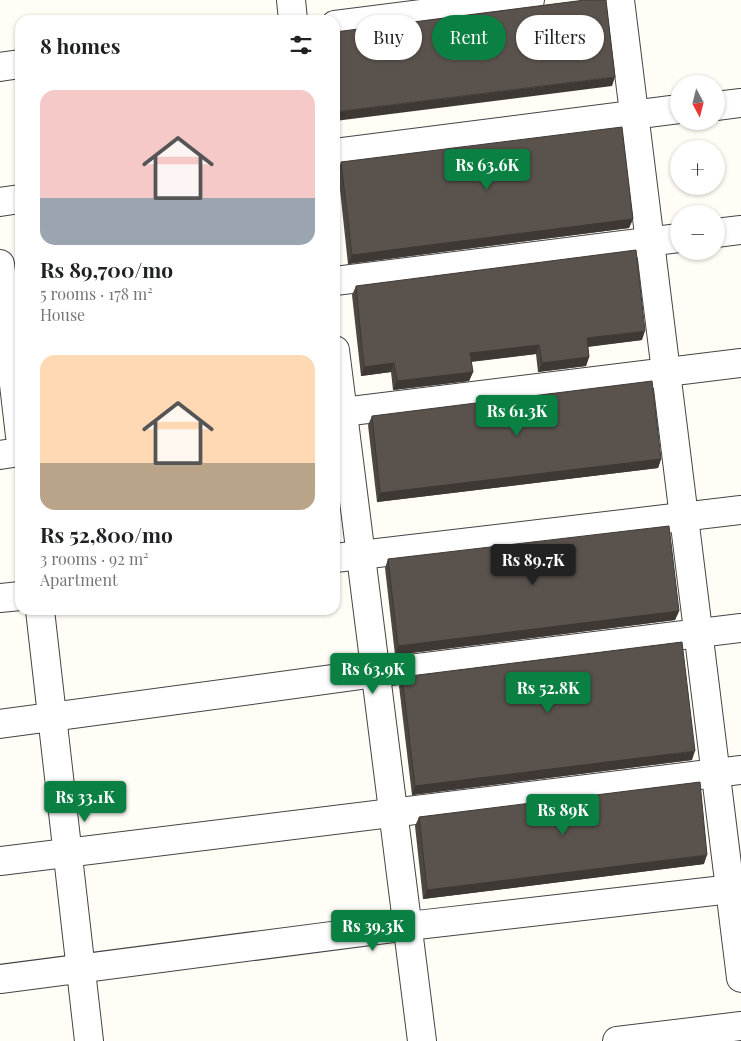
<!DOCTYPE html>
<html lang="en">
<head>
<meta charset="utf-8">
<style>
  :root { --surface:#fff; --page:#f6f6f6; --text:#202124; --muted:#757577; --accent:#0b8043 }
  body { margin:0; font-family:"Playfair Display",serif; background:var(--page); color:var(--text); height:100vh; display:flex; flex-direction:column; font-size:19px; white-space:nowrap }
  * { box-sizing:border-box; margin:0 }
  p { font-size:16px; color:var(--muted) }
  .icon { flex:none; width:28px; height:28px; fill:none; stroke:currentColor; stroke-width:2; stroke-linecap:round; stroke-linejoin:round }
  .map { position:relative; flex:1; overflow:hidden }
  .details { position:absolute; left:15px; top:15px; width:325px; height:600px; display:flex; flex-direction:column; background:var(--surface); border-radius:15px; box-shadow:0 1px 4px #0004 }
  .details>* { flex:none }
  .hud { position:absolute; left:355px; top:15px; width:310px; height:45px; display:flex; gap:10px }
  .needle { width:32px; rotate:173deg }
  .controls { position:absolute; left:670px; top:75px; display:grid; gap:10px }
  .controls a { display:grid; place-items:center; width:55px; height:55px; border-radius:50%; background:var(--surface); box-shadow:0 1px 4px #0004; font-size:25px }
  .price { position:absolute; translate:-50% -42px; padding:0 11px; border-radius:5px; background:var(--accent); color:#fff; font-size:16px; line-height:32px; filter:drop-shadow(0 1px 2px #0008) }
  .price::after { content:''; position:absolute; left:50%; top:30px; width:15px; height:11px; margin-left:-8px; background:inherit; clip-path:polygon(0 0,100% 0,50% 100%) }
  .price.selected { background:#222; color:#fff }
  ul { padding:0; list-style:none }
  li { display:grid; align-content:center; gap:10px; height:265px; padding:0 25px }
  li span { display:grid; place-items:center; height:155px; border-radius:15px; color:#555 }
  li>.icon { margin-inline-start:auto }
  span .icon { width:90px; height:90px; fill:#fffc; stroke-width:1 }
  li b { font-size:21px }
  h2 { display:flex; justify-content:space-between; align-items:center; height:60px; padding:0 25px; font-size:21px }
  .chip { padding:0 18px; border-radius:22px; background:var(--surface); box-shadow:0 1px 4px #0004; font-size:18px; line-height:45px }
  .chip.selected { background:var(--accent); color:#fff }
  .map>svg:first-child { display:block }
</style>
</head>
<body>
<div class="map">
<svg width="741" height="1041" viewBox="0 0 741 1041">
  <rect width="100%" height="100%" fill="#fffdf5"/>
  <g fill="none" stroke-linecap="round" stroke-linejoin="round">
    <defs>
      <g id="street">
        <path d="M291,0L293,20"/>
        <path d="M620,0L741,978"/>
        <path d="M335,25L530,0"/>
        <path d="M0,67L20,64"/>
        <path d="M716,106L741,103"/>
        <path d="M335,153L679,109"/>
        <path d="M0,202L20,199"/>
        <path d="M716,233L741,230"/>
        <path d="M0,264L20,436"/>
        <path d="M335,281L679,238"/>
        <path d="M335,350L422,1041"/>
        <path d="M335,413L741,363"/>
        <path d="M0,455L20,452"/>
        <path d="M335,558L741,510"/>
        <path d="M0,598L20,596"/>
        <path d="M40,610L89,1041"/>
        <path d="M0,724L376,673L741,628"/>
        <path d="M0,861L741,770"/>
        <path d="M0,979L408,926L741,888"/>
        <path d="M617,1041L741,1026"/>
      </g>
    </defs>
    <!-- street casing -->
    <use href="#street" stroke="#444" stroke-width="30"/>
    <!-- street -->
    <use href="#street" stroke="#fff" stroke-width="28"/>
  </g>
  <!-- wall -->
  <g fill="#4d4742">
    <path d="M341,162L633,219L629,228L348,264L338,171Z"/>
    <path d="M356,286L642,340L588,347L589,357L586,366L538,372L536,354L471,362L473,372L469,381L393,390L391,372L361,376L352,295Z"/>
    <path d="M372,416L661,459L658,468L377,502L368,425Z"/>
    <path d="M388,559L679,611L675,620L395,655L385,568Z"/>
    <path d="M402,677L692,760L412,795L399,686Z"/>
    <path d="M419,817L704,864L423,899L415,826Z"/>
  </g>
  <!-- shaded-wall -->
  <g fill="#3f3936">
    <path d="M615,77L612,86L335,121V112Z"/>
    <path d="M633,219L629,228L348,264L352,255Z"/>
    <path d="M645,331L642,340L584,347L587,338Z"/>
    <path d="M539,345L536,354L467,362L470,353Z"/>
    <path d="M589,357L586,366L538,372L542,363Z"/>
    <path d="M394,363L391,372L361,376L364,367Z"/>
    <path d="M473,372L469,381L393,390L397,381Z"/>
    <path d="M661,459L658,468L377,502L380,493Z"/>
    <path d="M679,611L675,620L395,655L398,646Z"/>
    <path d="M695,751L692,760L412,795L415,786Z"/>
    <path d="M707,855L704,864L423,899L427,890Z"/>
  </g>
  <!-- building -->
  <g fill="#5a524d" stroke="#3f3936">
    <path d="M585,0H606L615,77L335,112V32Z"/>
    <path d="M622,127L633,219L352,255L341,162Z"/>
    <path d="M636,250L645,331L587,338L589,357L542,363L539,345L470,353L473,372L397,381L394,363L364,367L356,286Z"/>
    <path d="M652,381L661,459L380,493L372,416Z"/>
    <path d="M669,526L679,611L398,646L388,559Z"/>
    <path d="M682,642L695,751L415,786L402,677Z"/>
    <path d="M700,782L707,855L427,890L419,817Z"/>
  </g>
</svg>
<div class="controls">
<a><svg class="needle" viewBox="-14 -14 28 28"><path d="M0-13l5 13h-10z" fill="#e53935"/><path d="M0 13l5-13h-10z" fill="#757577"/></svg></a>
<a>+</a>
<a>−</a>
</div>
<b class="price" style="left:487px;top:191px">Rs 63.6K</b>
<b class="price" style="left:517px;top:437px">Rs 61.3K</b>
<b class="price selected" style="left:533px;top:586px">Rs 89.7K</b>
<b class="price" style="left:373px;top:695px">Rs 63.9K</b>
<b class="price" style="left:548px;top:714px">Rs 52.8K</b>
<b class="price" style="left:85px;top:823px">Rs 33.1K</b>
<b class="price" style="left:563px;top:836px">Rs 89K</b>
<b class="price" style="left:373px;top:952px">Rs 39.3K</b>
<div class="hud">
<a class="chip">Buy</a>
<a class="chip selected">Rent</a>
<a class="chip">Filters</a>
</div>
<section class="details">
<h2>8 homes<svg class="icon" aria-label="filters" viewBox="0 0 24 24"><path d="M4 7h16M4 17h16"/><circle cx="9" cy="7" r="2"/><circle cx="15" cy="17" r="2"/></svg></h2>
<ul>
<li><span style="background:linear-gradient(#f6c9c9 70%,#9aa5b1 0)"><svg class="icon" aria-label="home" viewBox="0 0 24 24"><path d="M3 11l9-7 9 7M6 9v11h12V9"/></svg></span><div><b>Rs 89,700/mo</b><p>5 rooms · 178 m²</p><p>House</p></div></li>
<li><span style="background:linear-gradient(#ffd9b3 70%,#b9a48a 0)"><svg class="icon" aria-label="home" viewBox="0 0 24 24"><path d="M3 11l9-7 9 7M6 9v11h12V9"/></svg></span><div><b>Rs 52,800/mo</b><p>3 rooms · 92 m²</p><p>Apartment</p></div></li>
</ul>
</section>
</div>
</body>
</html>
